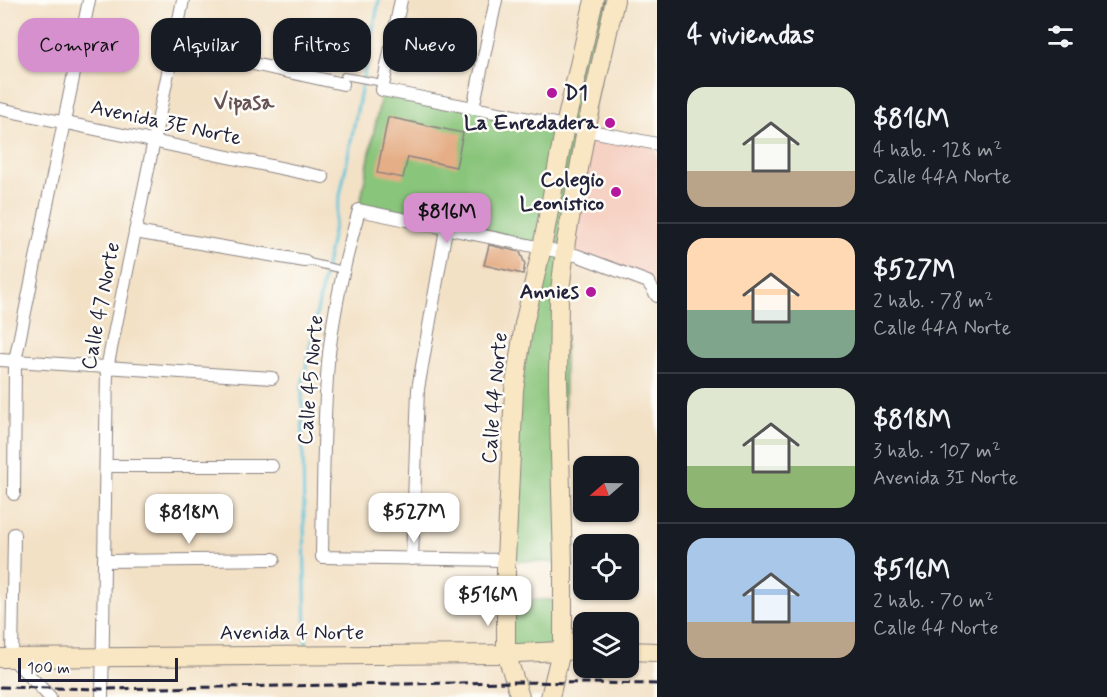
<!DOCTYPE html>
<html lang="es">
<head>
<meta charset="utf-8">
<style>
  :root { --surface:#171b24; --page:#20242c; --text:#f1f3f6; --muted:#9ea1a6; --line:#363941; --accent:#d690ce }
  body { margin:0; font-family:Mynerve,sans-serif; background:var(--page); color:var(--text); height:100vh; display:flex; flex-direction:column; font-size:22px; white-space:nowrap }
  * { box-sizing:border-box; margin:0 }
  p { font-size:20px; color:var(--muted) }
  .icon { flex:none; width:33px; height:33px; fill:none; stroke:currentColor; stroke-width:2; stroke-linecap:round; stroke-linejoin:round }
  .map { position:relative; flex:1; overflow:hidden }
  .sheet { display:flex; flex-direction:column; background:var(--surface); width:450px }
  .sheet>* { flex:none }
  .guide { position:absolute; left:18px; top:18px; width:549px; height:54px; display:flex; gap:12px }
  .needle { width:39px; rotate:250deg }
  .buttons { position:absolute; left:573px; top:456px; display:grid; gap:12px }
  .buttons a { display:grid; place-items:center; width:66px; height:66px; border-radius:12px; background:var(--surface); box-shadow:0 2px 4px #0004; font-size:30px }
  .scale { position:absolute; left:18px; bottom:15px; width:160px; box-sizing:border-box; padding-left:6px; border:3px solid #22223b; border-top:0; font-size:16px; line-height:21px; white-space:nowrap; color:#22223b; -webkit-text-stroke:4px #fdfcf7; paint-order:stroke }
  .price { position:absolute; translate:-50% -51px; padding:0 14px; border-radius:12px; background:#fff; color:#222; font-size:20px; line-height:39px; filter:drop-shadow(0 2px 3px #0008) }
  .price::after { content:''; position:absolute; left:50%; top:36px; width:18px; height:14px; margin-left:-9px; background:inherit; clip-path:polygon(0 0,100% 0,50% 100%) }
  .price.selected { background:var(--accent); color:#111 }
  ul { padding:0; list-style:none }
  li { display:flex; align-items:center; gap:18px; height:150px; padding:0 30px }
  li+li { border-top:2px solid var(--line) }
  li span { display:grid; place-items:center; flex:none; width:168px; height:120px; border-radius:18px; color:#555 }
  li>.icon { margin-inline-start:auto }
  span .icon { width:72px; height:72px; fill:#fffc; stroke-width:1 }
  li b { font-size:26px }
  h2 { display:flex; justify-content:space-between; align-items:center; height:72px; padding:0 30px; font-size:26px }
  .chip { padding:0 21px; border-radius:18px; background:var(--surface); box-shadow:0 2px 4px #0004; font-size:21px; line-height:54px }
  .chip.selected { background:var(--accent); color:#111 }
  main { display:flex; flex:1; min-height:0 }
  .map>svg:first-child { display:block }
</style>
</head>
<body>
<main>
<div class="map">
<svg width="657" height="697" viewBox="0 0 657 697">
  <rect width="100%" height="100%" fill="#fdfcf7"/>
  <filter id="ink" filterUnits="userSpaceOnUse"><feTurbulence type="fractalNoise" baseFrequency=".0167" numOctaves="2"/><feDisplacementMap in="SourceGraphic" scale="12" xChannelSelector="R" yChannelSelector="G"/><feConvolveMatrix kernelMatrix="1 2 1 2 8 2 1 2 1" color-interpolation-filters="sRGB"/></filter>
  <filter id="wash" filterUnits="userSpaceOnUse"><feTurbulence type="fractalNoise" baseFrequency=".008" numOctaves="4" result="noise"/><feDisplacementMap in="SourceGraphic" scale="24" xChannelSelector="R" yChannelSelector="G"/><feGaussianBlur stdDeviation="1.35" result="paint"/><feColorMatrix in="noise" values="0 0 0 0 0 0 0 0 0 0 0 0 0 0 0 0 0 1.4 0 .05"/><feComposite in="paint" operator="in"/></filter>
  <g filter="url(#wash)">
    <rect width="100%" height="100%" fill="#f3e1c6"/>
    <!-- built -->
    <path fill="#f6d2c4" d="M586,130L657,144V296L655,291L564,253Z"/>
    <!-- green -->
    <g fill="#8ac57b" stroke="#56745b" stroke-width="1.5">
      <path d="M594,0H615L566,241L563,563L506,560L514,390L542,248L359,210L382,90L565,126Z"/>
      <path d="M506,600H563V643L506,653Z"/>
    </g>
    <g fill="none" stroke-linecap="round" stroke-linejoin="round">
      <!-- stream -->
      <path stroke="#5bc1d9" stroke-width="3" d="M306,645L302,387L379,0"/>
    </g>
    <g id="blocks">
      <!-- building -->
      <g fill="#e5ae86">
        <path d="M388,117L463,133L456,167L408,157L403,178L377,173Z"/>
        <path d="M489,245L520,252L525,264L523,274L484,265Z"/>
      </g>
    </g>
  </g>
  <g filter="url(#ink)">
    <use href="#blocks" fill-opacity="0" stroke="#8a8280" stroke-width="1.5"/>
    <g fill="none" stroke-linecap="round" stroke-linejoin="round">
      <defs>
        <g id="service">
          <path d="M344,76L383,83"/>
          <path d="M305,261L343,270"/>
        </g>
        <g id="minor">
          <path d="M401,0L382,90L657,144"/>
          <path d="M173,46L343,84"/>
          <path d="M473,108L496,0"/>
          <path d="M0,109L323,177"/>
          <path d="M135,232L305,261"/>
          <path d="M0,360L272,378"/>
          <path d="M106,466H272"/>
          <path d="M14,494L15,361L89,0"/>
          <path d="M14,534L12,658L50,697"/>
          <path d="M412,559L418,389L446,229"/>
          <path d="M506,560L322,557C323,492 323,427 328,363C333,311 345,260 359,210L576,255L648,282L657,296"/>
          <path d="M104,561L274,559"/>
          <path d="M102,697L107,368L183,0"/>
        </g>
        <g id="secondary">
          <path d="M628,651L657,652"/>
          <path d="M0,658L498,654L584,650"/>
          <path d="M520,697L506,653V560L514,390L524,324L542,248L565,126L594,0"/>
          <path d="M550,697L563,643V563L558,381L559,300L566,241L586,130L615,0"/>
        </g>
      </defs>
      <!-- service casing -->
      <use href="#service" stroke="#8a8280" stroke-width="8"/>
      <!-- minor casing -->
      <use href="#minor" stroke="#8a8280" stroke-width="14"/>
      <!-- secondary casing -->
      <use href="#secondary" stroke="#8a8280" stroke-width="20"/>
      <!-- service -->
      <use href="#service" stroke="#fff" stroke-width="6"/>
      <!-- minor -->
      <use href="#minor" stroke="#fff" stroke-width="12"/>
      <!-- secondary -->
      <use href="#secondary" stroke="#f9e7c3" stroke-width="18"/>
      <!-- rail -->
      <path stroke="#22223b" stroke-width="3" stroke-dasharray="9 4.5" stroke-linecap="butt" d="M0,687L102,689L516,682L657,684"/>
    </g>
  </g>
  <!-- markers -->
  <g fill="#b5179e" stroke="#fdfcf7" stroke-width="2">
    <circle cx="552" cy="93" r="6"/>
    <circle cx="610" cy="123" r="6"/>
    <circle cx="616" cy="192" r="6"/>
    <circle cx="591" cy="292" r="6"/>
  </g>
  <g text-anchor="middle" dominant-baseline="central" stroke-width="5" stroke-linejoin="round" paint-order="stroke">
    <!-- poi labels -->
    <g font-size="21" font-weight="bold" fill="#22223b" stroke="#fdfcf7" text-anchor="end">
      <text x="564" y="93" text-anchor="start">D1</text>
      <text x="598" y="123">La Enredadera</text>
      <text x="604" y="180">Colegio<tspan x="604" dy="24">Leonistico</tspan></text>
      <text x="579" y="292">Annies</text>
    </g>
    <!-- street labels -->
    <g font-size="21" fill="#22223b" stroke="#fdfcf7">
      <text transform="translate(166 123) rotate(12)">Avenida 3E Norte</text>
      <text transform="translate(101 306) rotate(-79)">Calle 47 Norte</text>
      <text transform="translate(311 380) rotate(-85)">Calle 45 Norte</text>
      <text transform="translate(495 398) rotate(-85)">Calle 44 Norte</text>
      <text x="292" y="633">Avenida 4 Norte</text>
    </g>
    <!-- neighbourhood labels -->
    <g font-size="22" font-weight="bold" fill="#665355" stroke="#fdfcf7">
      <text x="244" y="103">Vipasa</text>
    </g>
  </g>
</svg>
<div class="buttons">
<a><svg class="needle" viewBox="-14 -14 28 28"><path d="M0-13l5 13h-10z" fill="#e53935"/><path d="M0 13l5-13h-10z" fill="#9ea1a6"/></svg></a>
<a><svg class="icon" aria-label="locate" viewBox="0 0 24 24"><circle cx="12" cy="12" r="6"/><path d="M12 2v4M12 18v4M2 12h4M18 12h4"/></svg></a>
<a><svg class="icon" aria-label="layers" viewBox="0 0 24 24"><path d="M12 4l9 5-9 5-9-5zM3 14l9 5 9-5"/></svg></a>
</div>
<div class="scale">100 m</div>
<b class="price selected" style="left:447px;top:244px">$816M</b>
<b class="price" style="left:414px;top:544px">$527M</b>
<b class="price" style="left:189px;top:545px">$818M</b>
<b class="price" style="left:488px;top:627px">$516M</b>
<div class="guide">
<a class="chip selected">Comprar</a>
<a class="chip">Alquilar</a>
<a class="chip">Filtros</a>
<a class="chip">Nuevo</a>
</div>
</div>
<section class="sheet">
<h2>4 viviendas<svg class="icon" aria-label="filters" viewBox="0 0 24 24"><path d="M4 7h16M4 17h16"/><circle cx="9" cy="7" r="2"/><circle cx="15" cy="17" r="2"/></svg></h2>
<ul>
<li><span style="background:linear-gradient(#dfe7d0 70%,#b9a48a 0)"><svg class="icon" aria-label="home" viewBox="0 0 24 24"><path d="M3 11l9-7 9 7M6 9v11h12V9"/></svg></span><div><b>$816M</b><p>4 hab. · 128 m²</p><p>Calle 44A Norte</p></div></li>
<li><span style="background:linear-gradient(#ffd9b3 60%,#7fa58c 0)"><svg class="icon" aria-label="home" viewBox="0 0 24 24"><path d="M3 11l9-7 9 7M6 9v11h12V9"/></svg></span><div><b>$527M</b><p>2 hab. · 78 m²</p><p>Calle 44A Norte</p></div></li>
<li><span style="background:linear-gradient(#dfe7d0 65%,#8fb573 0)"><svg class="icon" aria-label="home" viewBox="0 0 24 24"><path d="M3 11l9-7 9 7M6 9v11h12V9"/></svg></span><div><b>$818M</b><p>3 hab. · 107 m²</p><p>Avenida 3I Norte</p></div></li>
<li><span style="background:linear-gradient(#a9c7e8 70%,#b9a48a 0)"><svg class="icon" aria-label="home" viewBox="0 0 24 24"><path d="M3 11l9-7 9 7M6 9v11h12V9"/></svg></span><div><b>$516M</b><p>2 hab. · 70 m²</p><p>Calle 44 Norte</p></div></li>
</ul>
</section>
</main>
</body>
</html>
